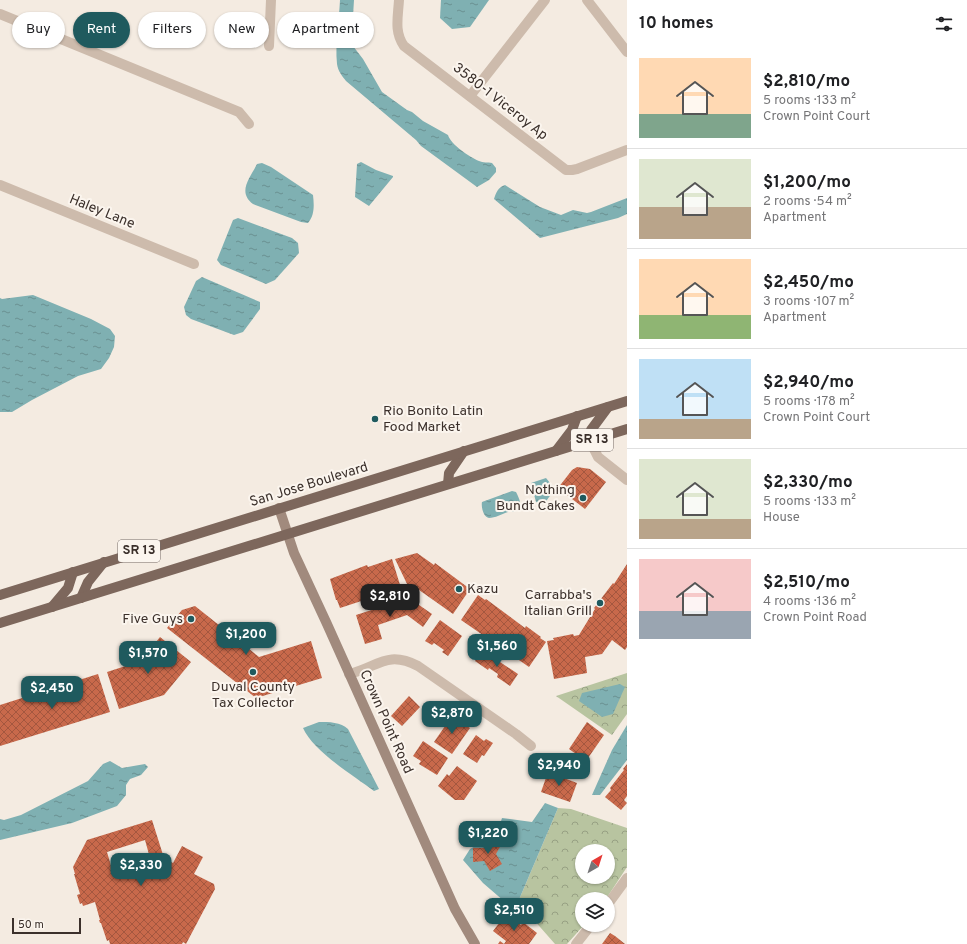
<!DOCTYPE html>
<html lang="en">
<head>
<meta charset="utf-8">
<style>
  :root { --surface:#fff; --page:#f2f2f2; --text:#202124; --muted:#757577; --line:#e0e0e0; --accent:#1f5a5e }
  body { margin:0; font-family:Overpass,sans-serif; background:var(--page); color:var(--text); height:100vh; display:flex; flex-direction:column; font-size:15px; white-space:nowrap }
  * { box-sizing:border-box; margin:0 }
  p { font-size:13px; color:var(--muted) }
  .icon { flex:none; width:22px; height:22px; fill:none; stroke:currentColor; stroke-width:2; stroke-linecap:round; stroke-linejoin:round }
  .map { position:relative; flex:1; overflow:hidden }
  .details { display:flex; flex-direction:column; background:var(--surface); width:340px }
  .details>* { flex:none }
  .hud { position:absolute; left:12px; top:12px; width:380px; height:36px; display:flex; gap:8px }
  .needle { width:26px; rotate:39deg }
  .fabs { position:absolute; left:575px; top:844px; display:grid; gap:8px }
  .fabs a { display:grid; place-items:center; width:40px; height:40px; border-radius:50%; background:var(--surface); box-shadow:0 1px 3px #0004; font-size:20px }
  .scale { position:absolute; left:12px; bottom:10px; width:69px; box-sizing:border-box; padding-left:4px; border:2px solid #3b302b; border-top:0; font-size:11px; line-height:14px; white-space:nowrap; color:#3b302b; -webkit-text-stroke:3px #fbf5ee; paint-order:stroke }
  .price { position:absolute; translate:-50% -34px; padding:0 9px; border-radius:8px; background:var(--accent); color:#fff; font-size:13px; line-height:26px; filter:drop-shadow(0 1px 2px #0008) }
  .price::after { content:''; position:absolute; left:50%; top:24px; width:12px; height:9px; margin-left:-6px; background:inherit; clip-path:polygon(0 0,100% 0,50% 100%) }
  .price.current { background:#222; color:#fff }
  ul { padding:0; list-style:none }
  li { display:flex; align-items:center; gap:12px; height:100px; padding:0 12px }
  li+li { border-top:1px solid var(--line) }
  li span { display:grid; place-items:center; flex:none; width:112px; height:80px; border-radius:0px; color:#555 }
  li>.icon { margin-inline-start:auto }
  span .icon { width:48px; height:48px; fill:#fffc; stroke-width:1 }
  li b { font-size:17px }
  h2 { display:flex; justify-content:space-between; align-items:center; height:48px; padding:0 12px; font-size:17px }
  .chip { padding:0 14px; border-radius:18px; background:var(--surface); box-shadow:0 1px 3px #0004; font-size:14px; line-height:36px }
  .chip.current { background:var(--accent); color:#fff }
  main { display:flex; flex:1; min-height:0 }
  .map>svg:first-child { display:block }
</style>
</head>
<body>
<main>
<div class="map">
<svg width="627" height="944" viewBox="0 0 627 944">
  <defs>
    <pattern id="forest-crowns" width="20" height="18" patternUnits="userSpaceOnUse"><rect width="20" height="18" fill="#b8c4a0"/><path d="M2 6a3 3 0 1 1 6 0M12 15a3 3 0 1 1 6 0" fill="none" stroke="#97a083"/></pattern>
    <pattern id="water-ripples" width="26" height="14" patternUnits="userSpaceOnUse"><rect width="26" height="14" fill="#7fb0b2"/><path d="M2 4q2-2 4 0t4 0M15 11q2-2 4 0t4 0" fill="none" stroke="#699091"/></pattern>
    <pattern id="building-cross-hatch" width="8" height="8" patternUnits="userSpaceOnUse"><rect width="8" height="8" fill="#c8694b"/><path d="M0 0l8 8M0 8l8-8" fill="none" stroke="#a4573f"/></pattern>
  </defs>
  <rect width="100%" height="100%" fill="#f4ebe1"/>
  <!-- forest -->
  <g fill="url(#forest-crowns)" fill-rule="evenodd">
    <path d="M627,673V714L612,735L556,696Z"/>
    <path d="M558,808L571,809L627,828V867L606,899H582V925H584L567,944H555L518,902ZM582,851H608V877H582Z"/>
  </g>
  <!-- water -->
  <g fill="url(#water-ripples)">
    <path d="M340,0H354L353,16L348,31L353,46L363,59L382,92L407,110L412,112L423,121L448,135C451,145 470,157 479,161C483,163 488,162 492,163L496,168V172L489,180L477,187L421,146L416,140L346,81C342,76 338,71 337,64C335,43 339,21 340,0Z"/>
    <path d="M441,0H489L470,27L452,29L440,18Z"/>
    <path d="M361,162L376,170L393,176V177L369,206L355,197L357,164Z"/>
    <path d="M262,163L271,167L313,195C314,204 315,215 308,223L301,222L253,204C237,192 250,178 257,164Z"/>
    <path d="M505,185L540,207L561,215L573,210L587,213L591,212L627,198V214L618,218L540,238L494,199C496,193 498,187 505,185Z"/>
    <path d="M238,218L292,238L298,243L299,253L275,280L266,284L221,265L217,260L233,220Z"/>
    <path d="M202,277L260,302V309L243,332L234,335L191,319L186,315L184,307L196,281Z"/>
    <path d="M33,295L91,319L110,329L115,336L114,347L109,358L101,369L78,376L32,400L12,412H0V298L2,299Z"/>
    <path d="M546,478L555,489L544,504L536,502L531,483Z"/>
    <path d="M512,491L516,492C518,496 522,504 520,508C519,509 516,511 515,512C513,512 510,512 508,512C502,514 495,518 489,518C483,517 481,506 482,502Z"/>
    <path d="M620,684L625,687L613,714L602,717L579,701L582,693Z"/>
    <path d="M319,722C329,722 341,722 348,729L379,789L374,791C354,776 313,751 303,728Z"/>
    <path d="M627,725V760L600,795H592L612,750Z"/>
    <path d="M110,761L122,768L145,764L148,767L141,775L130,779L126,785V795L117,806L72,823L0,840V819L4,820L21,815L88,781L103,764Z"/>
    <path d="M545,803L558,808L518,902L511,907L483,883L463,860L470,849L497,834L502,818L532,822Z"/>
  </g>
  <!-- building -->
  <g fill="url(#building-cross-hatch)" fill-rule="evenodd">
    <path d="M577,467L590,469L606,482L585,509L558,488L572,470Z"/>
    <path d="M417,553L434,565L435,563L470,589L453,614L412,585L408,586L395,559Z"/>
    <path d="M392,559L401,588L340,608L337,600H336L330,579L367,565L368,567Z"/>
    <path d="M627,564V647L625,650L612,640L602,654L585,657L587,673L554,679L547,641L554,640L553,638L573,634L574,636L579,635L595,609L594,608L613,583L614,584Z"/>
    <path d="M478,595L485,600L486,599L525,628L526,626L541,637L540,638L546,642L529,667L461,620Z"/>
    <path d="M409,598L432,614L423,627L407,615L378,625L382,639L365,644L356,615Z"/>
    <path d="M195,606L259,657L311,641L322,678L256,698L167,628L182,610Z"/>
    <path d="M440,620L462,636L448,656L442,652L444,650L434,643L432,645L425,641Z"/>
    <path d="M160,637L191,662L164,695L119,709L107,672L141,661Z"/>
    <path d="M482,650L518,674L510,686L497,677L498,674L489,668L488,670L475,661Z"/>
    <path d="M98,674L110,712L0,746V705Z"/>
    <path d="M409,696L420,707L402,726L391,716Z"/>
    <path d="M452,716L470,728L452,754L434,742Z"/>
    <path d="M587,722L604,735L586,761L569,749Z"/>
    <path d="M476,735L484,741L486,739L493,743L484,756L482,755L477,763L463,754Z"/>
    <path d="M423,741L448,758L437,775L419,764L421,761L413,756Z"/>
    <path d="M627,764V796L624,800L627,803L621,810L605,797L611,790L610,788L624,770L623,769Z"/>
    <path d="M457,766L477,781L464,800H455L438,786L447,774L449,776Z"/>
    <path d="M548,772L577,783L570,802L541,792Z"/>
    <path d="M152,820L164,858L173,863L182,846L203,857L194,874L214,884L215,889L186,944L183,942L182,944H110L109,940L107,941L101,923H100L99,920H100L95,902L83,906L82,903L80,904L77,895L80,894L74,874H75L73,867L87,840ZM145,840L150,858L133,864L132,862H129L130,864L112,869L107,852Z"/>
    <path d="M489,839L501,845L496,854L502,864L490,871L484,861L473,862V848H484Z"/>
    <path d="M506,914L521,925L523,922L537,933L529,944H498L500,941L504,944L506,941L493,931Z"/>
    <path d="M610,933L615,936L625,944H602Z"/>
  </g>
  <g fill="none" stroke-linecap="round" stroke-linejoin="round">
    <!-- street -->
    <g stroke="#cdbbac" stroke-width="10">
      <path d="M399,0C398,17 394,32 404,46L566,170H572L577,169L627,150"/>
      <path d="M587,0L627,52"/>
      <path d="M0,14L239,112L249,124"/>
      <path d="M269,46L271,0"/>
      <path d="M470,96L545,0"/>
      <path d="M0,185L194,264"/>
      <path d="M590,441L598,457L627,480"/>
      <path d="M349,674C378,667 387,650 418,666L516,734L531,746"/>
      <path d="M608,904L627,878"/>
      <path d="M576,944L591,925"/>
    </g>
    <!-- secondary -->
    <path stroke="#a18a7d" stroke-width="10" d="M279,508L294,553L327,624L455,909L475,944"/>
    <!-- primary -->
    <g stroke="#7d675c" stroke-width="10">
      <path d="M590,441L591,430L608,407"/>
      <path d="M556,451L572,430L577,416"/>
      <path d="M448,484L449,473L464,451"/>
      <path d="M0,595L627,401"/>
      <path d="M81,598L88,582L104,562"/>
      <path d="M52,607L68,588L73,572"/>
      <path d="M0,623L627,429"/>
    </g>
  </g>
  <!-- markers -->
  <g fill="#1f5a5e" stroke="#fbf5ee" stroke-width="1.5">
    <circle cx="375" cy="419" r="4"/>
    <circle cx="583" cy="498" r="4"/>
    <circle cx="459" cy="589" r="4"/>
    <circle cx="600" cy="603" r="4"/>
    <circle cx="191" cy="619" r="4"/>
    <circle cx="253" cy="672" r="4"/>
  </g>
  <g text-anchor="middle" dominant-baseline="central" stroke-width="4" stroke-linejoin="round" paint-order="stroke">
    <!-- shield labels -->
    <g fill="#fbf5ee" stroke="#756b66" stroke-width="1">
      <rect x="571" y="429" width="42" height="22" rx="3"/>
      <rect x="118" y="540" width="42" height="22" rx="3"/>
    </g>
    <g font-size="13" font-weight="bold" fill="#3b302b">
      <text x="592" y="440">SR 13</text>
      <text x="139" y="551">SR 13</text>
    </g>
    <!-- street labels -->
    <g font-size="14" fill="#3b302b" stroke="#fbf5ee">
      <text transform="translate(500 102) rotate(38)">3580-1 Viceroy Ap</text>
      <text transform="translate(102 212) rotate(22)">Haley Lane</text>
      <text transform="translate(309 485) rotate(-17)">San Jose Boulevard</text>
      <text transform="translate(386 722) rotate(66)">Crown Point Road</text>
    </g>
    <!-- poi labels -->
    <g font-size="14" fill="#3b302b" stroke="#fbf5ee" text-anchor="end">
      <text x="383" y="411" text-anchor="start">Rio Bonito Latin<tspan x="383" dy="16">Food Market</tspan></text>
      <text x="575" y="490">Nothing<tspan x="575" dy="16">Bundt Cakes</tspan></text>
      <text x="467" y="589" text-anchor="start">Kazu</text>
      <text x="592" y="595">Carrabba's<tspan x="592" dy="16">Italian Grill</tspan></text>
      <text x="183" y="619">Five Guys</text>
      <text x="253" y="687" text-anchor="middle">Duval County<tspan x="253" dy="16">Tax Collector</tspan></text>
    </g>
  </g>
</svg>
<div class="fabs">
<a><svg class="needle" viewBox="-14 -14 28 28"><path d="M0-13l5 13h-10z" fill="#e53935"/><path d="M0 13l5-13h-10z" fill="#757577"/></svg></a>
<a><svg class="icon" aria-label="layers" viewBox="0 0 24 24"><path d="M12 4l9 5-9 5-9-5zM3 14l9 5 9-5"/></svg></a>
</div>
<div class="scale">50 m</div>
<b class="price current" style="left:390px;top:618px">$2,810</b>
<b class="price" style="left:246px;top:656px">$1,200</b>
<b class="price" style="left:497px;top:668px">$1,560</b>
<b class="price" style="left:148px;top:675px">$1,570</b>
<b class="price" style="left:52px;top:710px">$2,450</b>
<b class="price" style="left:452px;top:735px">$2,870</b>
<b class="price" style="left:559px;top:787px">$2,940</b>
<b class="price" style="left:488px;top:855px">$1,220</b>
<b class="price" style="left:141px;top:887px">$2,330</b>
<b class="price" style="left:514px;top:932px">$2,510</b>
<div class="hud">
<a class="chip">Buy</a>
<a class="chip current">Rent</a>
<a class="chip">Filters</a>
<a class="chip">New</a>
<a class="chip">Apartment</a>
</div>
</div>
<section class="details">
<h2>10 homes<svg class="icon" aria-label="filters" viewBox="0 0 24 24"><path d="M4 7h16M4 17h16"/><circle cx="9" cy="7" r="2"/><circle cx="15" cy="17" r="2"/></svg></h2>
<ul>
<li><span style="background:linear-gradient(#ffd9b3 70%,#7fa58c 0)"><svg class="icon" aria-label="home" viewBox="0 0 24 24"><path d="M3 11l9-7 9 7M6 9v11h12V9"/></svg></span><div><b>$2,810/mo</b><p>5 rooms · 133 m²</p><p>Crown Point Court</p></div></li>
<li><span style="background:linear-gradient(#dfe7d0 60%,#b9a48a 0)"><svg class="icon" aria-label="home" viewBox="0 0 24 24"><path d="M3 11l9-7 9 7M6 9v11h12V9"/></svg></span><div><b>$1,200/mo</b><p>2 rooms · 54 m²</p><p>Apartment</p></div></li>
<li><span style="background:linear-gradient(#ffd9b3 70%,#8fb573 0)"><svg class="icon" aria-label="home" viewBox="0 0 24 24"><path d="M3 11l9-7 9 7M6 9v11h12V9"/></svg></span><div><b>$2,450/mo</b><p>3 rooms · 107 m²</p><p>Apartment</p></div></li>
<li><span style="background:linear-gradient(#bfe0f5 75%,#b9a48a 0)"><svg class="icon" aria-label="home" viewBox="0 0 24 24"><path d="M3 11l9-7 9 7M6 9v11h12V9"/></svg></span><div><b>$2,940/mo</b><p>5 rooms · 178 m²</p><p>Crown Point Court</p></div></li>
<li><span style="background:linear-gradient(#dfe7d0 75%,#b9a48a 0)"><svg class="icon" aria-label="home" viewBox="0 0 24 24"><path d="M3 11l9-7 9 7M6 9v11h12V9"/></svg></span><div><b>$2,330/mo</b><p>5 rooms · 133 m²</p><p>House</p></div></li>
<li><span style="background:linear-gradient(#f6c9c9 65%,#9aa5b1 0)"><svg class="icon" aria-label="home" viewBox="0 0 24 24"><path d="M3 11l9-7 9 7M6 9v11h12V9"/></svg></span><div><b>$2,510/mo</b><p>4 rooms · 136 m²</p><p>Crown Point Road</p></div></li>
</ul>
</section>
</main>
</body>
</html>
